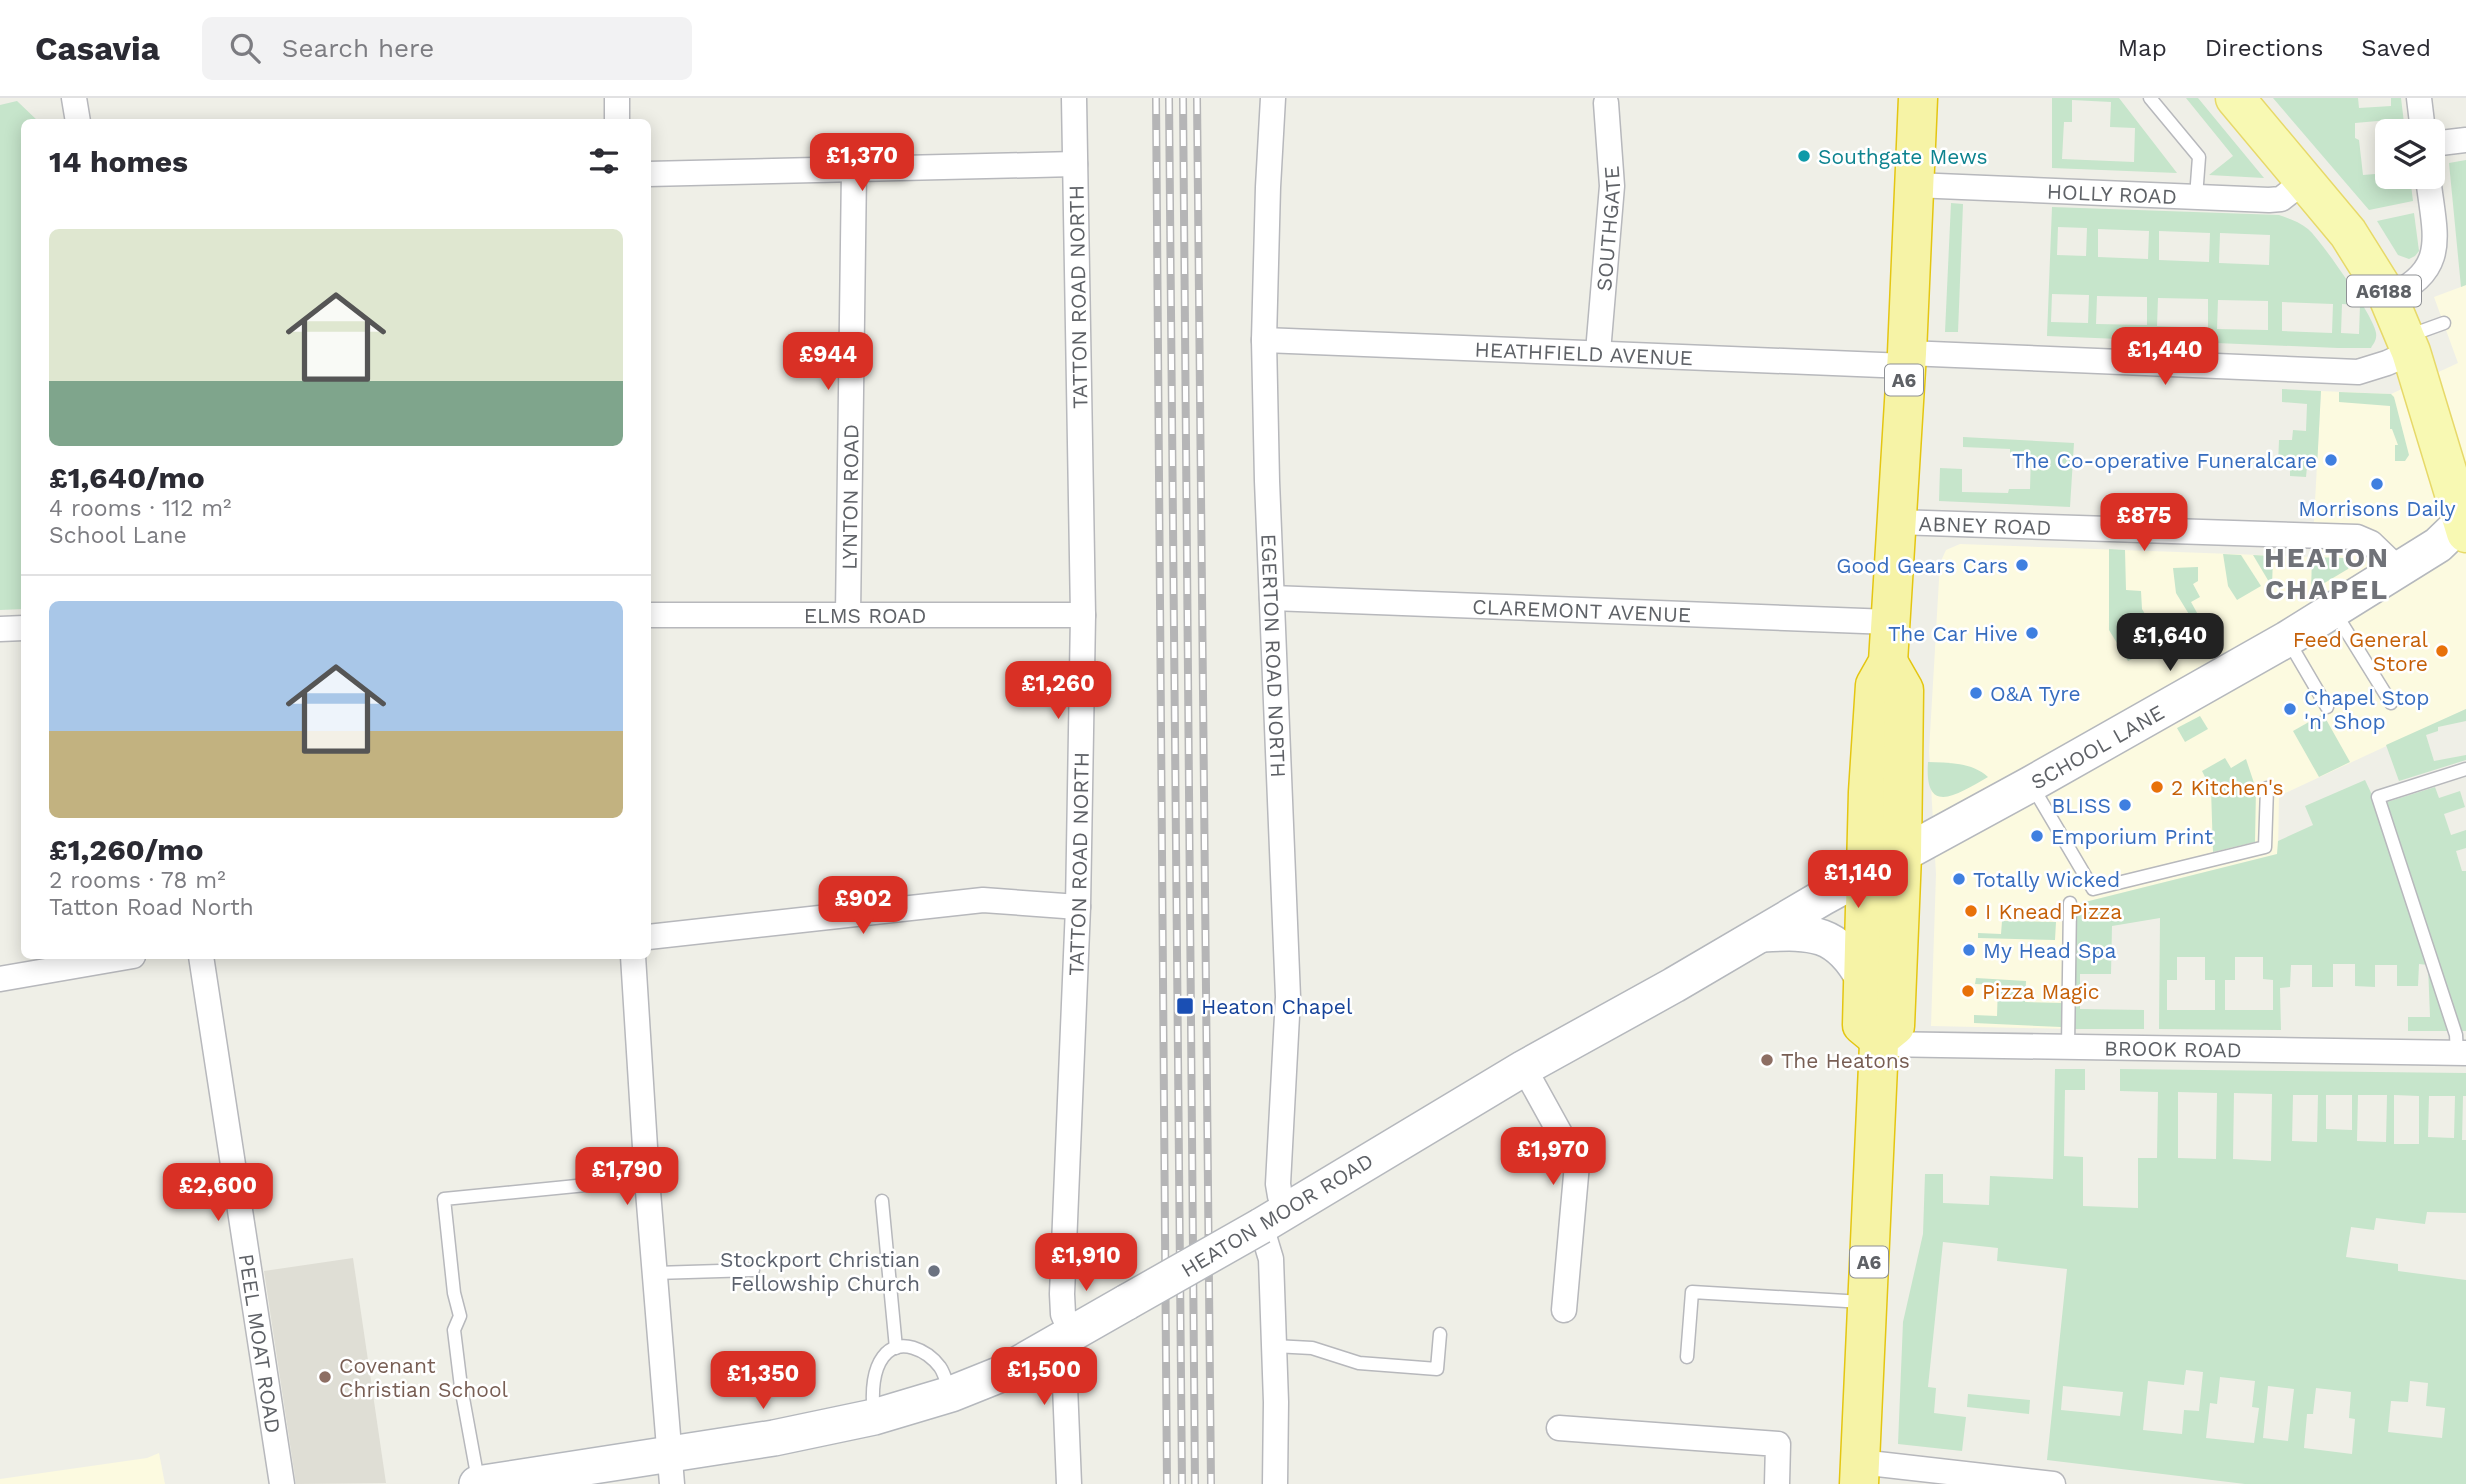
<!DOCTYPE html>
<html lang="en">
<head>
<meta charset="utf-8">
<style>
  :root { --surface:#fff; --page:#f2f2f3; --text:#2b2b33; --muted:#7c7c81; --line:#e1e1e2; --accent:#d93025 }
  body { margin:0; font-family:"Work Sans",sans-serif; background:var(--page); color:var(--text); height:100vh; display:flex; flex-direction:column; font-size:26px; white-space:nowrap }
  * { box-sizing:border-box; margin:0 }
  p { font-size:23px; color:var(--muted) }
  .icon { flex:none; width:38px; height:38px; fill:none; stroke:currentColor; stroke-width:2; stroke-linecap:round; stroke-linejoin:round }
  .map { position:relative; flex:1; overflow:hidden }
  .sheet { position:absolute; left:21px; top:21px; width:630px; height:840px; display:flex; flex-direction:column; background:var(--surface); border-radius:10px; box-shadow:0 4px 18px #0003 }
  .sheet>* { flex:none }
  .buttons { position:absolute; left:2375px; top:21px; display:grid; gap:14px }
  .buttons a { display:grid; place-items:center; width:70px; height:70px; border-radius:10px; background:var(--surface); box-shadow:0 4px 18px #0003; font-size:35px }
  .price { position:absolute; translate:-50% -60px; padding:0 16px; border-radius:14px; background:var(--accent); color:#fff; font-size:23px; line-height:46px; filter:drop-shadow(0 2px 4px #0008) }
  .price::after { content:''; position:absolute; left:50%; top:42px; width:21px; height:16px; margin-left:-10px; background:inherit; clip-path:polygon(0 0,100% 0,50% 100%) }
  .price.selected { background:#222; color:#fff }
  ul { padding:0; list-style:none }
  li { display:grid; align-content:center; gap:14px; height:371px; padding:0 28px }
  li+li { border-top:2px solid var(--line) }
  li span { display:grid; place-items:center; height:217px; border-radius:10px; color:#555 }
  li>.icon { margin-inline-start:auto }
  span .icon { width:126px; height:126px; fill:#fffc; stroke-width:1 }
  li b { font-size:30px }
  h2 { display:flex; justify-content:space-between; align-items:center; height:84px; padding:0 28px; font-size:30px }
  header { display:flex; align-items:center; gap:42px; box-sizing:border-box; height:98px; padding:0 35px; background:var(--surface); border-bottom:2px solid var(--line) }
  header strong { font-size:33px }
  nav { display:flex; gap:38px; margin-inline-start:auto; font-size:24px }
  .search { width:490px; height:63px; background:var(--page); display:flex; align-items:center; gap:18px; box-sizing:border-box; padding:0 24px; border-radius:10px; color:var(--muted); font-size:26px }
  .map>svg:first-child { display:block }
</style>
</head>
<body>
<header>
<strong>Casavia</strong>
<div class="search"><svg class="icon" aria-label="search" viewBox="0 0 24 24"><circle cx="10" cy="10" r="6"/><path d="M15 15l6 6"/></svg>Search here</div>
<nav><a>Map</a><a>Directions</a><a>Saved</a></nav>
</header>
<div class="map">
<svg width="2466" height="1386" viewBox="0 0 2466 1386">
  <rect width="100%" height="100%" fill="#efefe7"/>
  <!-- commercial -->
  <g fill="#fcfae0">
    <path d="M2466,187V611L2279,698L2278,756L2078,806L2074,931L1931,928L1936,776L1929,653L1940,465L1946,452L1960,446L2312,459L2321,293L2391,296L2458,265L2434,199Z"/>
    <path d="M159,1355L165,1386H0V1381L147,1360Z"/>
  </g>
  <!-- education -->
  <path fill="#dfded5" d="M353,1160L386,1385L296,1386L264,1173Z"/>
  <!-- green -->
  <g fill="#c6e5cb" fill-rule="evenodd">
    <path d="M2052,0H2119L2177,75L2052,70ZM2072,2L2111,4L2110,29L2135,30L2134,64L2062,61L2064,24H2072Z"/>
    <path d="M2186,0H2198L2264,80L2209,77L2233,58Z"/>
    <path d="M2273,0H2358L2359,10L2391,8V0H2401L2405,33H2391L2389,22L2355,25V40L2359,42L2363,77L2387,75V79H2410L2413,103L2369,112Z"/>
    <path d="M17,3L39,24H24V511L0,512V7Z"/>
    <path d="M2466,62V187L2461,189L2449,65Z"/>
    <path d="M1951,105L1963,106L1958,234H1945Z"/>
    <path d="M2052,109L2279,117C2288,120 2300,124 2308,131C2321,142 2375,220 2376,235C2377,242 2374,245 2371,250H2338L2047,238ZM2058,129L2087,130L2086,158L2057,157ZM2098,131L2149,133L2148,161L2098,159ZM2159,133L2210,135L2209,164L2159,162ZM2220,135L2270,137L2269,167L2219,165ZM2052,196L2089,197L2088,225L2051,224ZM2097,198L2147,199V227L2096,226ZM2158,200L2208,201V230L2157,228ZM2218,202L2268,203V232L2217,231ZM2282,204L2333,206L2332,235L2282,233ZM2342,206L2360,207L2359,236L2341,235Z"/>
    <path d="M2414,115L2419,153L2415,158L2409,161L2398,157L2377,123Z"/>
    <path d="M2282,291L2321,293L2317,369H2307L2306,379L2290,378V368L2278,367L2279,342H2292L2293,332L2306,333L2307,306L2282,304Z"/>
    <path d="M2339,294L2391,296L2394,299L2409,357L2405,363H2395V347H2398L2392,331H2390V308L2339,304Z"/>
    <path d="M1963,339L2074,345L2070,409L1939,403L1940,370L1962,371V394L2008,395L2009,391H2030L2031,357L2010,356V351L1963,349Z"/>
    <path d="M2109,451L2125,452L2126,492L2141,493L2142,511L2162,545L2153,549L2143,531L2125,540L2136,559L2128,563L2109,532Z"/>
    <path d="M2223,456L2241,457L2261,488L2237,502L2228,488Z"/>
    <path d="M2253,457L2273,458L2272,489Z"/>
    <path d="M2312,459L2344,460L2352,465L2348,471L2311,493Z"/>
    <path d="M2198,469V483L2193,486L2200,499L2191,504L2201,522L2195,526L2176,495L2173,470Z"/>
    <path d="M2466,611V623L2438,629V633L2426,637L2434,663L2466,657V662L2399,683L2386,647Z"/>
    <path d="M2323,616L2350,664L2319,679L2293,633Z"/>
    <path d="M2200,618L2208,631L2185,644L2177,630Z"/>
    <path d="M2225,660L2231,670L2246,661L2256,691L2255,744L2213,754L2211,691L2202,673Z"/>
    <path d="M1928,664C1949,665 1972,664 1988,679C1958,696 1924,720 1928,664Z"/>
    <path d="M2365,682L2373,699L2450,933H2408V919H2430L2428,867L2419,866L2418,888H2397V867H2375V889L2355,888V866H2333V889H2312V867H2291L2290,889L2280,890L2281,932L2159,931L2160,820L2112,828L2111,876H2080V911L2144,912V931H2074L2077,806L2277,756L2278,743L2313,727L2305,708ZM2177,859H2205V882H2215V912H2167V882H2177ZM2235,859H2263V881L2273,882V912H2225V882H2235Z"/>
    <path d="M2435,689L2439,700L2460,693L2465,709L2444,716L2451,737L2466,732V750L2456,753L2462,773H2466V933H2462L2458,925L2384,705Z"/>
    <path d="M2002,823L2056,824L2055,842L1978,840V835L2001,836Z"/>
    <path d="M1976,880L2026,883L2025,904L2062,905L2061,929L1974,925V917L1997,918L1998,887L1975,886Z"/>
    <path d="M2055,971H2085V992H2065L2064,1058L2083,1059V1108L2138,1110V1060H2157L2158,994L2120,993V971L2466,975V998H2463L2462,1042H2466V1115L2427,1114L2425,1126L2376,1120L2374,1132L2351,1129L2346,1159L2398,1166V1173L2466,1182V1386H2245L2047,1362L2067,1171L1997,1163L1998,1150L1943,1144L1928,1289L1936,1290L1934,1315L1966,1319L1962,1353L1898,1346L1903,1224L1923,1136L1925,1076H1943V1105L1989,1107L1990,1078L2053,1081ZM2178,994L2217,995L2216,1061L2178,1060ZM2234,995L2272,996L2271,1063L2233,1061ZM2293,997H2318L2317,1044L2292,1043ZM2326,997H2352V1032L2326,1031ZM2358,997H2387L2386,1044L2357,1043ZM2394,997L2419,998V1046H2394ZM2429,998H2455L2454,1040L2428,1039ZM2186,1272L2203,1274L2199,1313L2184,1312L2182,1336L2143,1332L2148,1283L2184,1287ZM2220,1279L2255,1283L2252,1309L2259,1310L2254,1345L2206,1340L2210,1305L2217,1306ZM2410,1283L2428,1285L2426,1308L2445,1310L2442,1340L2388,1334L2391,1303L2408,1304ZM2063,1288L2123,1294L2120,1318L2061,1312ZM2268,1288L2294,1291L2288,1343L2263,1340ZM2316,1290L2351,1294L2349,1320L2355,1321L2352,1356L2304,1350L2307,1316H2313Z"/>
    <path d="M1968,1296L2030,1302L2029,1316L1967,1309Z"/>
  </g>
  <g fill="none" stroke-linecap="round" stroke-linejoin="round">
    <defs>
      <g id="service">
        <path d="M2150,0L2199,59L2196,99"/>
        <path d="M2408,238L2444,225"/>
        <path d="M2334,513L2391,605"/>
        <path d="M2289,544L2327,609"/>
        <path d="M2031,686L2093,791L2265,749L2267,690"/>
        <path d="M2068,949L2070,805"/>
        <path d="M2457,955L2456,937L2378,699L2466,671"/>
        <path d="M882,1103L896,1250"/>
        <path d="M655,1175L753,1172"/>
        <path d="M1274,1248L1312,1250L1359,1265L1437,1271L1440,1236"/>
        <path d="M1687,1259L1692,1194L1863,1204"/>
        <path d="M874,1318C872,1300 871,1275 883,1259C899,1237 928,1253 940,1269C945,1276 947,1287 950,1295"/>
        <path d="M478,1382L461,1289L454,1232L460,1218L454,1195L444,1101L647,1081"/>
      </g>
      <g id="minor">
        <path d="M74,0L78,24"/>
        <path d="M617,0V24"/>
        <path id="s1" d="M1273,0L1268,89L1264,242L1267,383L1288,899L1278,1086L1280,1098L1287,1112"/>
        <path d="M2419,0L2423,33"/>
        <path d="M2432,46L2466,42"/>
        <path d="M648,76L1075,66"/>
        <path id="s2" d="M1914,87L2269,102L2281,101L2304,83"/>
        <path d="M2388,199C2451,172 2434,135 2428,79"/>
        <path id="s3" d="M1264,242L1906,268"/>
        <path id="s4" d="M1598,254L1612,88L1606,5"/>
        <path d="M1907,255L2358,274L2387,265L2411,254"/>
        <path id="s5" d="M1896,424L2357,439L2371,445L2398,471"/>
        <path id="s6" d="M1272,500L1890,524"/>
        <path id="s7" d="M848,516L854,72"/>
        <path id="s8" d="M648,517H1083"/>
        <path d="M0,531L24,530"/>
        <path d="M648,839L983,802L1078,809"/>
        <path id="s9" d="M201,858L282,1386"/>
        <path d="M633,858L647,1081L672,1386"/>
        <path d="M0,881L133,858"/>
        <path id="s10" d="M1879,946L2466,955"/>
        <path d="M1524,970L1577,1066L1564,1212"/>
        <path d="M1261,1128L1271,1161L1276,1304L1275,1386"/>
        <path id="s11" d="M1071,1235L1063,1216L1062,1196L1078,809L1083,517L1074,0"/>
        <path d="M1054,1246L1064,1263L1069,1386"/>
        <path d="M1559,1330L1778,1346L1777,1386"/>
        <path d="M1860,1364L2053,1386"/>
      </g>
      <g id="secondary">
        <path d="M1763,836C1812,833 1838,834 1863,880"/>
        <path id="s12" d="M1261,1128L1524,970L1674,887L1822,800L2031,686L2287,541L2438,447L2466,420"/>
        <path d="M477,1386L774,1340L874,1319L951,1296L1001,1276L1127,1204"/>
      </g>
      <path id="primary" d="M2235,0L2348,135L2388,199L2411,254L2466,435"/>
      <g id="trunk">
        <path d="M1879,941L1862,927L1868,694L1875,587L1888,564L1907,255L1918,0"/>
        <path d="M1859,1386L1879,946V941L1895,928L1902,757L1904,592L1888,564"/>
      </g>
    </defs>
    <!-- service casing -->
    <use href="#service" stroke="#b7b8bc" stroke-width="15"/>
    <!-- minor casing -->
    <use href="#minor" stroke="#b7b8bc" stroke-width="27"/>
    <!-- secondary casing -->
    <use href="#secondary" stroke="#b5b8bd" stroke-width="38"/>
    <!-- primary casing -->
    <use href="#primary" stroke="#e7d969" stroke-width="41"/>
    <!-- trunk casing -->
    <use href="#trunk" stroke="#e4c612" stroke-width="41"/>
    <!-- service -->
    <use href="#service" stroke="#fff" stroke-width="12"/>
    <!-- minor -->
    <use href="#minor" stroke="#fff" stroke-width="24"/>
    <!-- secondary -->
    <use href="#secondary" stroke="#fff" stroke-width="35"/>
    <!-- primary -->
    <use href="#primary" stroke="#f8f9b3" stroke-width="38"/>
    <!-- trunk -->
    <use href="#trunk" stroke="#f6f3a6" stroke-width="38"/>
    <defs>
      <g id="rail">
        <path d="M1156,0L1167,1386"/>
        <path d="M1169,0L1182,1386"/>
        <path d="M1183,0L1195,1386"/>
        <path d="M1197,0L1211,1386"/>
      </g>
    </defs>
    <!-- rail casing -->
    <use href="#rail" stroke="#b5b5b6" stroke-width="8"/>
    <!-- rail -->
    <use href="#rail" stroke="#fff" stroke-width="5" stroke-dasharray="16" stroke-linecap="butt"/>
    <defs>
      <path id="secondary-bridge" d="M1127,1204L1261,1128"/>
    </defs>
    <!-- secondary-bridge casing -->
    <use href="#secondary-bridge" stroke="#b5b8bd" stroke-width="38" stroke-linecap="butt"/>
    <!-- secondary-bridge -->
    <use href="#secondary-bridge" stroke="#fff" stroke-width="35"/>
  </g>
  <!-- markers -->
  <circle fill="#0f9aa8" stroke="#fff" stroke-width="2.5" cx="1804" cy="58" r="7"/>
  <g fill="#3f7fe0" stroke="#fff" stroke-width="2.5">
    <circle cx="2331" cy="362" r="7"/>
    <circle cx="2377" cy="386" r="7"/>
    <circle cx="2022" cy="467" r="7"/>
    <circle cx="2032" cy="535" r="7"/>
    <circle cx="1976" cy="595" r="7"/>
    <circle cx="2290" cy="611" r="7"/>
    <circle cx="2125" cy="707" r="7"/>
    <circle cx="2037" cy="738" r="7"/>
    <circle cx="1959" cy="781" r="7"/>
    <circle cx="1969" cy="852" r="7"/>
  </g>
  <g fill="#e8710a" stroke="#fff" stroke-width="2.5">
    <circle cx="2442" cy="553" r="7"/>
    <circle cx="2157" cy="689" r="7"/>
    <circle cx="1971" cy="813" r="7"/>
    <circle cx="1968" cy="893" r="7"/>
  </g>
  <rect fill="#1a4fb4" stroke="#fff" stroke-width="2.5" x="1176" y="899" width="18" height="18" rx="3.5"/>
  <g fill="#8d6e63" stroke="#fff" stroke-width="2.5">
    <circle cx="1767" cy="962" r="7"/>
    <circle cx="325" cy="1279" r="7"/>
  </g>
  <circle fill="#6b7280" stroke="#fff" stroke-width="2.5" cx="934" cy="1173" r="7"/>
  <g text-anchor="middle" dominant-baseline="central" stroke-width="5" stroke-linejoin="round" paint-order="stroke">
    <!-- shield labels -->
    <g fill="#fff" stroke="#8e9094" stroke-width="2">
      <rect x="2347" y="177.5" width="74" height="31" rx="5"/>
      <rect x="1885" y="266.5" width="38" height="31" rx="5"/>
      <rect x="1850" y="1148.5" width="38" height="31" rx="5"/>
    </g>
    <g font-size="19" font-weight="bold" fill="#5e6166">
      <text x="2384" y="193">A6188</text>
      <text x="1904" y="282">A6</text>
      <text x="1869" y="1164">A6</text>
    </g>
    <!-- culture labels -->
    <g font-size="21" fill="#0d838f" stroke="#fff" text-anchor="start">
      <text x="1818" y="58">Southgate Mews</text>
    </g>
    <!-- street labels -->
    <g font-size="21" fill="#5e6166" stroke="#fff">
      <text stroke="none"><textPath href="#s2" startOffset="198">HOLLY ROAD</textPath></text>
      <text stroke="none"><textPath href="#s4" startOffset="124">SOUTHGATE</textPath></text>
      <text transform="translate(1078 199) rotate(-91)">TATTON ROAD NORTH</text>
      <text stroke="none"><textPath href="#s3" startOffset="320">HEATHFIELD AVENUE</textPath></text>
      <text stroke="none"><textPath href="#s7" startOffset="117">LYNTON ROAD</textPath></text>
      <text stroke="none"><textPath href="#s5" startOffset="89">ABNEY ROAD</textPath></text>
      <text stroke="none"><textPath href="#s6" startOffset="310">CLAREMONT AVENUE</textPath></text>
      <text stroke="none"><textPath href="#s8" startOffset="217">ELMS ROAD</textPath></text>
      <text stroke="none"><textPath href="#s1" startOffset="558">EGERTON ROAD NORTH</textPath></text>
      <text stroke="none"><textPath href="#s12" startOffset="964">SCHOOL LANE</textPath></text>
      <text stroke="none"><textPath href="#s11" startOffset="471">TATTON ROAD NORTH</textPath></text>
      <text stroke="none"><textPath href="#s10" startOffset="294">BROOK ROAD</textPath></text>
      <text transform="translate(1277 1117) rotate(-31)">HEATON MOOR ROAD</text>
      <text stroke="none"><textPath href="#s9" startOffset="392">PEEL MOAT ROAD</textPath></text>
    </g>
    <!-- shop labels -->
    <g font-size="21" fill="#366cbe" stroke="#fff" text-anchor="start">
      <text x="2317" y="362" text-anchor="end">The Co-operative Funeralcare</text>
      <text x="2377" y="410" text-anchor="middle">Morrisons Daily</text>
      <text x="2008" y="467" text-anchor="end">Good Gears Cars</text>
      <text x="2018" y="535" text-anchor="end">The Car Hive</text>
      <text x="1990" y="595">O&amp;A Tyre</text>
      <text x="2304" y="599">Chapel Stop<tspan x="2304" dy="24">'n' Shop</tspan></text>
      <text x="2111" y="707" text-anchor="end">BLISS</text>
      <text x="2051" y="738">Emporium Print</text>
      <text x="1973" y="781">Totally Wicked</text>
      <text x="1983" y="852">My Head Spa</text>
    </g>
    <!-- food labels -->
    <g font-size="21" fill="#c56008" stroke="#fff" text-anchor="start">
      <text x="2428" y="541" text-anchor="end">Feed General<tspan x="2428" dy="24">Store</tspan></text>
      <text x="2171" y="689">2 Kitchen's</text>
      <text x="1985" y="813">I Knead Pizza</text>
      <text x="1982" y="893">Pizza Magic</text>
    </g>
    <!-- transit labels -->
    <g font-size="21" fill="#164399" stroke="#fff" text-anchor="start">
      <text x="1201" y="908">Heaton Chapel</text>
    </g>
    <!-- education labels -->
    <g font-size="21" fill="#785e54" stroke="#fff" text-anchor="start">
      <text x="1781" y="962">The Heatons</text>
      <text x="339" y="1267">Covenant<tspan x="339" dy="24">Christian School</tspan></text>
    </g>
    <!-- worship labels -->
    <g font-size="21" fill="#5b616d" stroke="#fff" text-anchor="end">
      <text x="920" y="1161">Stockport Christian<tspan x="920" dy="24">Fellowship Church</tspan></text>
    </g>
    <!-- district labels -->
    <g font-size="28" font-weight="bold" letter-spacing="2" fill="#707278" stroke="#fff">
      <text x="2327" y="459">HEATON<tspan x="2327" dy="32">CHAPEL</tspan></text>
    </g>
  </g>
</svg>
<div class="buttons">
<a><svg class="icon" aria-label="layers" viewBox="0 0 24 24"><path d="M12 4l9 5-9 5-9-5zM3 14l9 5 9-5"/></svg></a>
</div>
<b class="price" style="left:862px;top:95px">£1,370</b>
<b class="price" style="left:2165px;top:289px">£1,440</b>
<b class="price" style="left:828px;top:294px">£944</b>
<b class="price" style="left:2144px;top:455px">£875</b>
<b class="price selected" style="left:2170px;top:575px">£1,640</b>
<b class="price" style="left:1058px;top:623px">£1,260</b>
<b class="price" style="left:1858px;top:812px">£1,140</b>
<b class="price" style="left:863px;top:838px">£902</b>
<b class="price" style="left:1553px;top:1089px">£1,970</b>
<b class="price" style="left:627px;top:1109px">£1,790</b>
<b class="price" style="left:218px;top:1125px">£2,600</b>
<b class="price" style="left:1086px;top:1195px">£1,910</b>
<b class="price" style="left:1044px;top:1309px">£1,500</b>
<b class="price" style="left:763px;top:1313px">£1,350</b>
<section class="sheet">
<h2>14 homes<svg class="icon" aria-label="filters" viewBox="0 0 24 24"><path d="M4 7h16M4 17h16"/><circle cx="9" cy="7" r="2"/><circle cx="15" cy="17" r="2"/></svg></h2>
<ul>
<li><span style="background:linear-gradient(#dfe7d0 70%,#7fa58c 0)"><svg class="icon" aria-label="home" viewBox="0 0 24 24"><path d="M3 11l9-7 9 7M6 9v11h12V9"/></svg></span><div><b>£1,640/mo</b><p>4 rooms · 112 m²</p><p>School Lane</p></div></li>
<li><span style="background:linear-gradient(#a9c7e8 60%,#c2b280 0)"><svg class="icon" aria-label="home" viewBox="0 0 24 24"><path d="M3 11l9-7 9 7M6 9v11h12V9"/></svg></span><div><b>£1,260/mo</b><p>2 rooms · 78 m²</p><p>Tatton Road North</p></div></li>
</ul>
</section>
</div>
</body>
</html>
